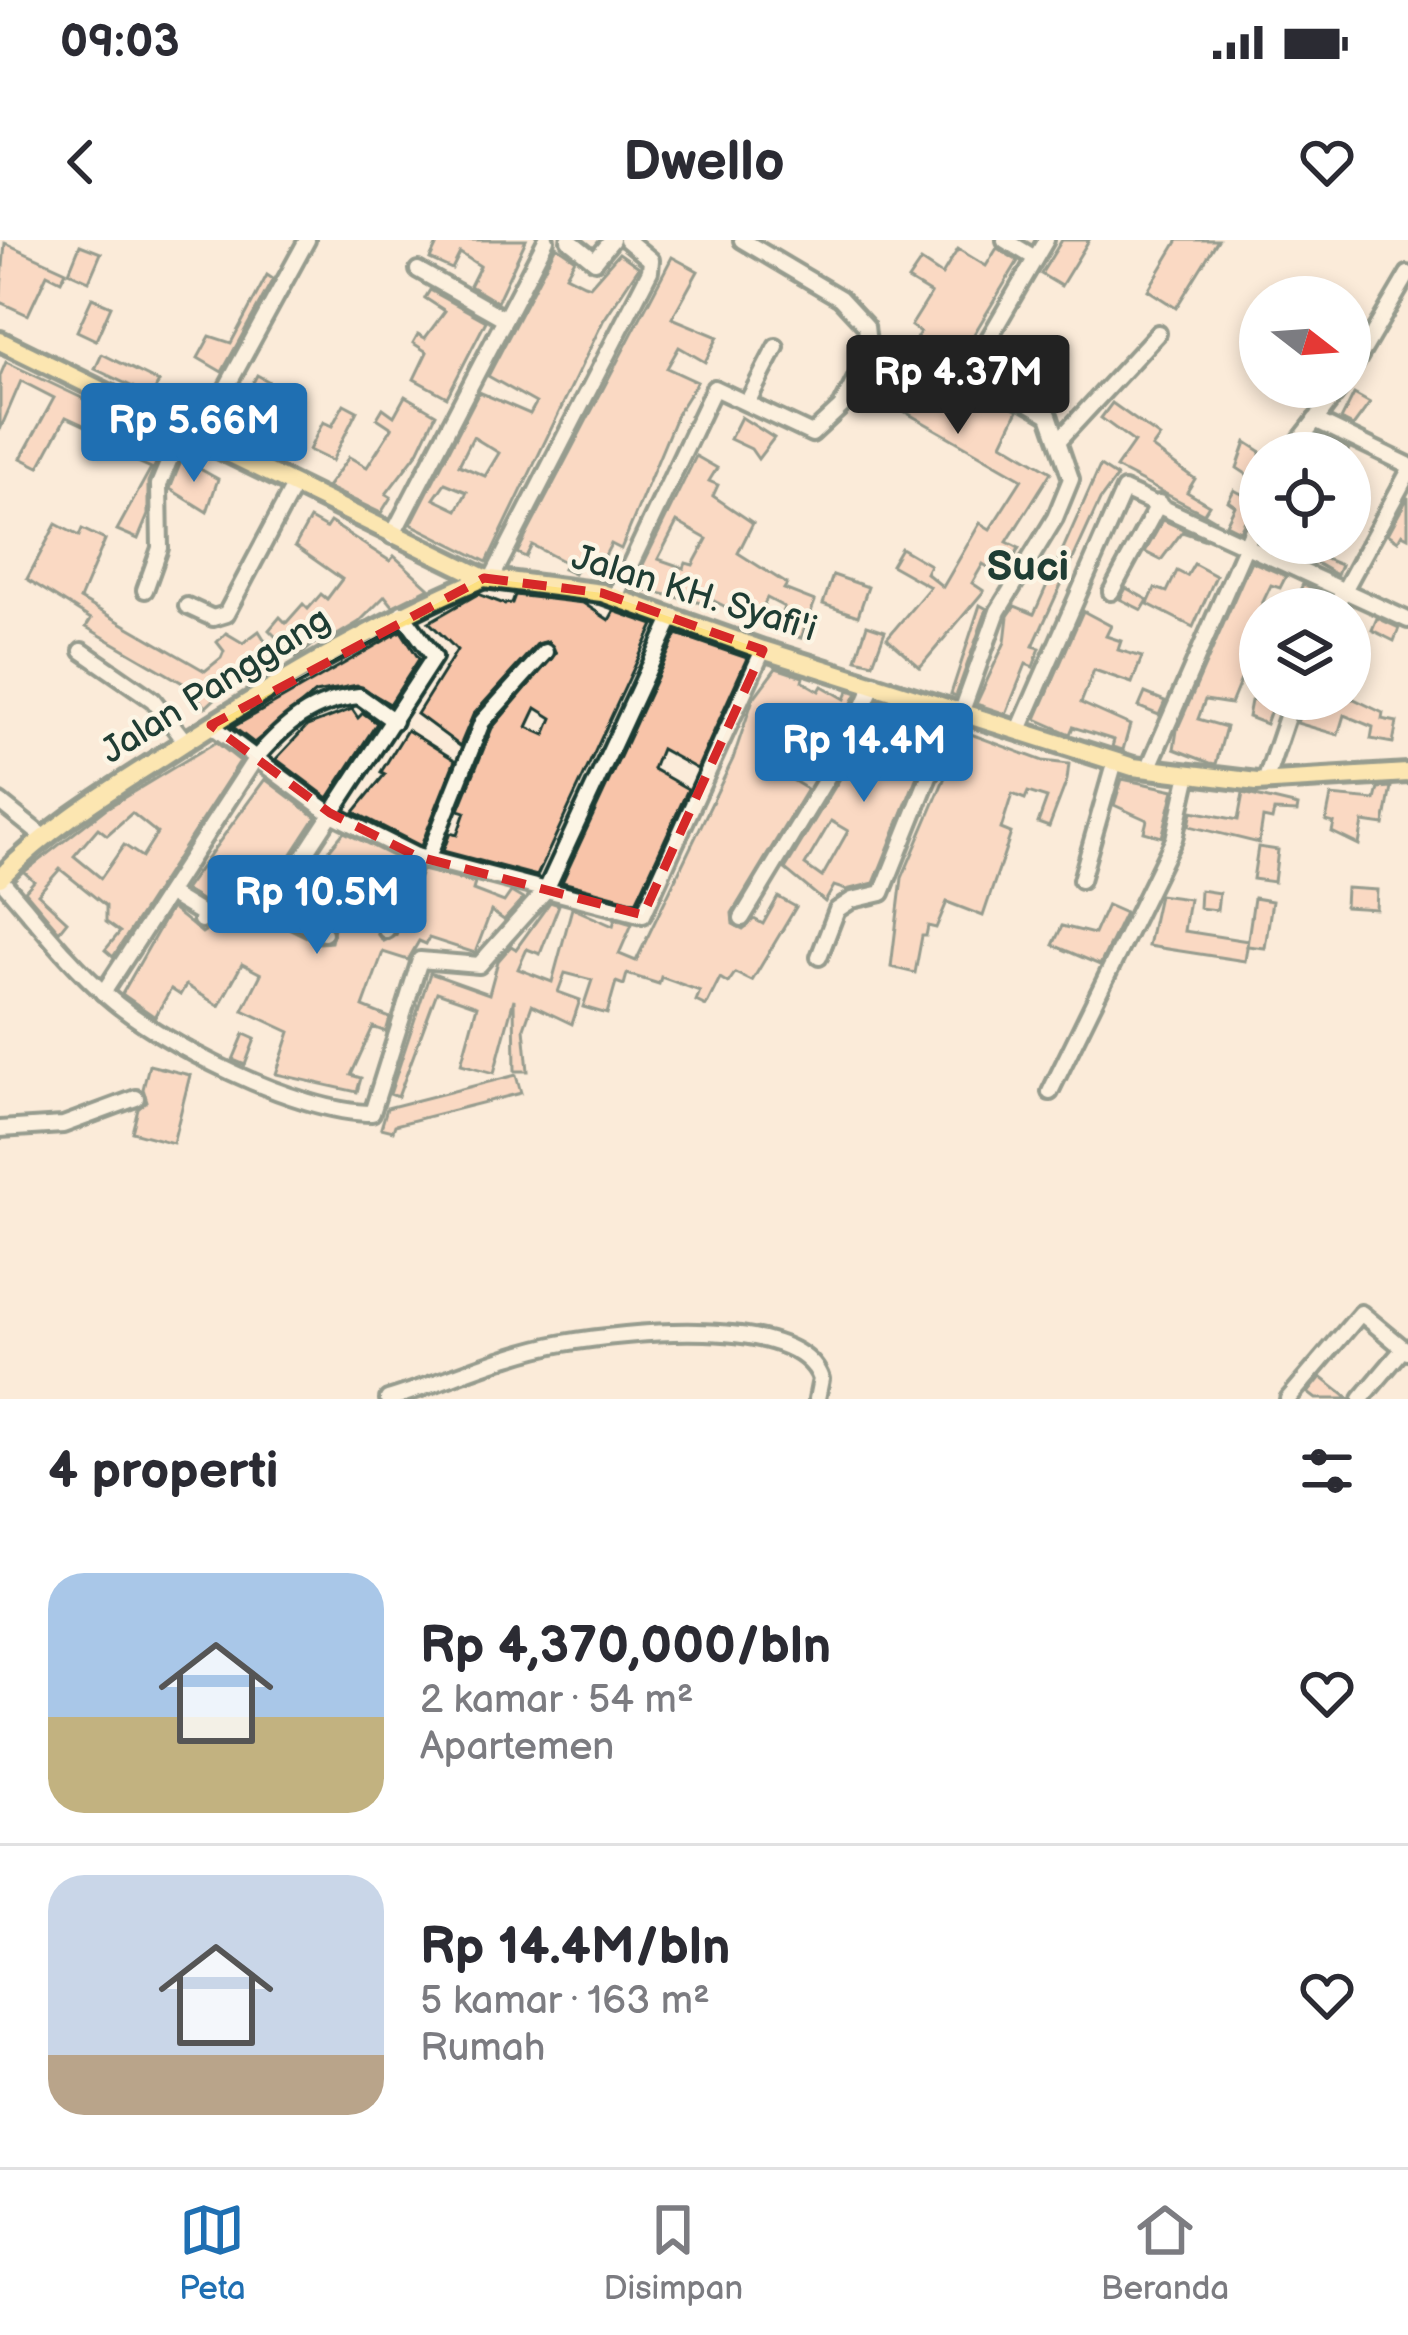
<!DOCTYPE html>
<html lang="id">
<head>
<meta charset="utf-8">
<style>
  :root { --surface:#fff; --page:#f7f7f7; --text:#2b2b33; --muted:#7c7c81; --line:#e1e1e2; --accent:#1f6fb2 }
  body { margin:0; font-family:"Balsamiq Sans",sans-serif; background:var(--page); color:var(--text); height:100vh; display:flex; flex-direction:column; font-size:45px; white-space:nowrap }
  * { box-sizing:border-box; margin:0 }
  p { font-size:39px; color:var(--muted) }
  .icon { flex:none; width:66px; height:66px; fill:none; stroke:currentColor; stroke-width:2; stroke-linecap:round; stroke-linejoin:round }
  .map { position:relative; height:1159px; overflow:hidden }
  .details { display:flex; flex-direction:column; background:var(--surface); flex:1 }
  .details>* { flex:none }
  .needle { width:78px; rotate:107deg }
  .fabs { position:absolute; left:1239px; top:36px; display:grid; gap:24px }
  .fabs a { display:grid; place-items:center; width:132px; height:132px; border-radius:50%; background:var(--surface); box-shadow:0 6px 18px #0003; font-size:60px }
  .price { position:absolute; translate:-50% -102px; padding:0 27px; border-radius:12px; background:var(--accent); color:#fff; font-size:39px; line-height:78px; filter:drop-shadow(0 3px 6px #0008) }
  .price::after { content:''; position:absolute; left:50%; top:72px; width:36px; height:27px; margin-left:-18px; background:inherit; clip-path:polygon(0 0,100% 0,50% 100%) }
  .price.on { background:#222; color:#fff }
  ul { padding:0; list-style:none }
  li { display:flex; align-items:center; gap:36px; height:300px; padding:0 48px }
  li+li { border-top:3px solid var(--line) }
  li span { display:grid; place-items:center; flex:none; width:336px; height:240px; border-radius:36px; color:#555 }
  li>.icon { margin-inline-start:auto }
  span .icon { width:144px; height:144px; fill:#fffc; stroke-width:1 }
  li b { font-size:51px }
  h2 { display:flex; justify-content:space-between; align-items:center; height:144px; padding:0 48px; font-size:51px }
  .status { display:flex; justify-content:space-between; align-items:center; height:84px; padding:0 60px; background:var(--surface); direction:ltr }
  .status svg { height:33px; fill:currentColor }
  header { display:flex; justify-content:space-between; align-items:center; height:156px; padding:0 48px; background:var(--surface); font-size:54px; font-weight:800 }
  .tabs { display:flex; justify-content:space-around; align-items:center; height:168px; border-top:3px solid var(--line); background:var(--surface); font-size:33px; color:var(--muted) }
  .tabs a { display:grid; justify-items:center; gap:6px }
  .tabs .on { color:var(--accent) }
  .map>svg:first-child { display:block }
</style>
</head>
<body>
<div class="status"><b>09:03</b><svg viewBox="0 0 49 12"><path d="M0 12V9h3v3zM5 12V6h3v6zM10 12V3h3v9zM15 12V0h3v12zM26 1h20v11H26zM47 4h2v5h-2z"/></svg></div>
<header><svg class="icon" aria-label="back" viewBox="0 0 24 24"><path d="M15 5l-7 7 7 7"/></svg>Dwello<svg class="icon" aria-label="heart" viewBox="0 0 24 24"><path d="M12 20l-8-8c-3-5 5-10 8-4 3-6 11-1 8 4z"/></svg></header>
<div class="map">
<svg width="1408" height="1159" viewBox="0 0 1408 1159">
  <rect width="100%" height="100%" fill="#fbebd9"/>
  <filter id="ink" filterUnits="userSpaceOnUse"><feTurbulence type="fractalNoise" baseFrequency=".00833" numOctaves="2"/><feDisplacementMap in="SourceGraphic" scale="24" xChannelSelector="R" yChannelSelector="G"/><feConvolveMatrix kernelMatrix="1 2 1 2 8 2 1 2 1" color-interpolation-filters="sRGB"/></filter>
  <g filter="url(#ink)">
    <!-- building -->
    <g fill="#f8c4a9" stroke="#1f3d34" stroke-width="3" fill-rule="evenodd">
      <path d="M439,0H526L497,62L470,46L480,26L460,13L452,29L430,19Z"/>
      <path d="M1062,0H1089L1061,46L1041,34Z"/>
      <path d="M1178,0H1218L1176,68L1148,50Z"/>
      <path d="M5,3L66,31L61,41L47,34L28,75L0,62Z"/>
      <path d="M80,5L101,13L89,41L69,32Z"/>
      <path d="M556,6L575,19L566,35L584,44L590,46L619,13L639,27L603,81L487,322L411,284L479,152L530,174L536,163L488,136ZM473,197L499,213L485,236L459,225ZM445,243L467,252L457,270L434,259Z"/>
      <path d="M997,8L1018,21L953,129L955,136L1018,170L1002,203L1051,232L1007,302L1019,308L1004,337L983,324L972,343L984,351L920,427L887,398L930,347L891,325L901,308L930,325L926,333L943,347L980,283L990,289L1022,239L881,158L920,92L911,86L931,54L908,40L921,21L942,35L958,9L986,26Z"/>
      <path d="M672,17L698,31L672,78L718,97L705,122L679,107L667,128L697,142L678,172L621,309L611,304L599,327L582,318L574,334L563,329L566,323L532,305L526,317L517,313Z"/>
      <path d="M267,35L273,39L222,132L198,118L210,96L231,103Z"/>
      <path d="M430,50L486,81L447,157L414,139L427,112L413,103L418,94L425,98L445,71L425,58Z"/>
      <path d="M92,58L111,66L96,100L77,91Z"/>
      <path d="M102,114L159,142L152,156L95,129Z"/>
      <path d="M6,122L122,177L144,189L141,194L162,204L167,197L148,242V275L138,299L117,290L151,228L113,211L118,201L66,177L39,227L21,218L54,158L21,141L0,190V136Z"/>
      <path d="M257,135L268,141L237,199L217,188L228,168L237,173Z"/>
      <path d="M1354,154L1370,163L1353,186L1341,180Z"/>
      <path d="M405,156L436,174L418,212L386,254L391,257L381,273L327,247L349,217L367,227L392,188L377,178L383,168L394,176Z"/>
      <path d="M1112,163L1160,197L1152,208L1195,239L1187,252L1209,265L1204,273L1216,280L1116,228L1134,202L1101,178Z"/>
      <path d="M344,164L357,171L332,221L309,210L323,182L332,186Z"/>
      <path d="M741,177L774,198L758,219L751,209L730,199Z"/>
      <path d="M1319,194L1349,209L1347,213H1305Z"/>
      <path d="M1246,202L1260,211V243L1237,228Z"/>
      <path d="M696,216L717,228L709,241L718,245L713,256L753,283L738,313L787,344L784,349L815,361L801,398L776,389L784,367L767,358L756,382L712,360L710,365L632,347ZM677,282L707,299L693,325L686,323L684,328L658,319Z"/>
      <path d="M182,219L218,239L207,272L170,249Z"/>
      <path d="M1100,226L1117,237L1100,260L1033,406L1040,408L1033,427L1026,424L1006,474L976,464L1005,402L1008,376L1015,366L1034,374Z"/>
      <path d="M1234,250L1255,261L1240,291L1226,284L1235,266L1228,261Z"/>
      <path d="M1408,257V297L1402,294L1398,301L1388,294Z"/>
      <path d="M310,279L326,288L330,282L390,321L394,316L429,348L393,366L385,356L359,382L327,401L322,397L297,418L269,390L280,377L286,383L303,364L308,369L321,354L327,359L342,339L295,306Z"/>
      <path d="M1163,280L1206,300L1182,292L1161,320L1145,312Z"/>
      <path d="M56,284L79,296L82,289L105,300L80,359L205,431L221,418L224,411L217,402L226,393L243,403L259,391L276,418L250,441L231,444L206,467L186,445L86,387L91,379L27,339Z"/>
      <path d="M1308,312L1341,325L1337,335L1306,317Z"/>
      <path d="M1251,321L1286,336L1280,348L1271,345L1260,368V395L1250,391L1242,410L1259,417L1253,434L1245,430L1231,464L1205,460L1198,479L1226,487L1216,524L1210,523L1174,509L1177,490Z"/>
      <path d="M1194,324L1216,336L1193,387L1148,364L1155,348L1167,352L1177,331L1187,336Z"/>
      <path d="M833,335L868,347L858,376L823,364Z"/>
      <path d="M1303,344L1324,354L1318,369L1294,363Z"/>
      <path d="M1126,348L1148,360L1142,370L1120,359Z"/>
      <path d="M478,354L504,364L512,363L515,355L583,363L609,380L614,371L654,385L537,636L443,611L450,593L457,595L465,572L459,570L492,488L556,413L548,401L537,404L473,475L460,506L417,474L457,410L429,382ZM536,468L552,478L545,495L527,487Z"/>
      <path d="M980,365L987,369L956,456L951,454Z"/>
      <path d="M1083,371L1111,386L1106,396L1121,401L1118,410L1142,417L1132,443L1094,430L1081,463L1130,485L1123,510L1112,507L1114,500L1073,487L1070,494L1036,479Z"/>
      <path d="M1377,378L1399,388L1394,401L1372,390Z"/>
      <path d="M867,385L885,391L873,423L856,419Z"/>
      <path d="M401,391L419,419L390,464L357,445L315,453L254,503L233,487Z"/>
      <path d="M677,394L747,418L697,529L661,509L653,529L688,549L644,645L636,662L562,642Z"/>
      <path d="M776,428L803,437L802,441L819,451L822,446L845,459L849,450L857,453L820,526L800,512L786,536L807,549L732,673L733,684L743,689L754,679L763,684L778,657L796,667L752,741L735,733L728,743L720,738L706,766L696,761L700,751L661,737L659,744L627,734L624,745L616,742L607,774L583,767L592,740L565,733L558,752L580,760L572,784L532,765L524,788L528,831H515L514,759L494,833L461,824L477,766L437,752L398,857L390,854L430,733L489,754L498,721L511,706L516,709L550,662L559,665L540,714L527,709L518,729L552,742L572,668L613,686L615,679L632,684L619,714L636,721L733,519L753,459Z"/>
      <path d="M1145,453L1165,461L1159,475L1139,467Z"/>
      <path d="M1261,459H1275L1266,484L1248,477L1251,461Z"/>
      <path d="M1305,459H1354L1383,473L1382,479L1397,482L1393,503L1371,499L1373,487L1344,475L1338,495L1297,483Z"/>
      <path d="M879,460L938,484L874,643L846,650L834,646L825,662L785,629L856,512ZM831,581L848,591L822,637L805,625Z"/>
      <path d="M352,469L358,478L363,473L377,483L328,558L276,519L307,486Z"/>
      <path d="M407,490L455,520L421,606L354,572L385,534L381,532Z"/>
      <path d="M960,490L1043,521L1069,524L1067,540L1049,587L1038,583L1047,558L1028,552L1025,559L1012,554L1001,589L1011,593L983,676L947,662L936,688L928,686L926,696H922L915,733L891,727L902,638L957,509L953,507Z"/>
      <path d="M216,502L240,521L113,717L105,710L120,692L106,682V666L60,629L38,654L67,681L59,691L25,651L34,641L24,632L105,569ZM132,573L157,593L142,617L124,605L101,638L74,616L98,588L107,595Z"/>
      <path d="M265,539L316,577L261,661L226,652L206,663L184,650Z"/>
      <path d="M1122,539L1174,550L1162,597L1144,592L1147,580L1114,565Z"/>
      <path d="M1391,547L1384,585L1363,582L1359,605L1332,592L1334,583L1326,581L1331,556L1375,560L1378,548Z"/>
      <path d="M1243,553L1298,566L1297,572L1274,571L1272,580L1263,578L1259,603L1189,586L1192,571L1238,580Z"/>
      <path d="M344,592L402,621L375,687L383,701L396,695L422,630L475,643L473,650L504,662L511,652L523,659L504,680L491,671L475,713L429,698L426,704L419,701L408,720L383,712L363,767L390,778L386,792L373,787L351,835L361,838L357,852L276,834L290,792L243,770L261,734L242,724L219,766L186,745L180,755L171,749L155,777L122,754L171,668L202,693L229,675L263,685L274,681L319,703L331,702L334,688L322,675L305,664L301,669L287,662Z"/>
      <path d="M1258,607L1278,610L1274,642L1253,639Z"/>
      <path d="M1346,648L1377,650L1376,669L1345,667Z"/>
      <path d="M1200,650L1219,653L1217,670L1199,668Z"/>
      <path d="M1159,655L1189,659L1184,691L1248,701L1245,721L1148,706Z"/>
      <path d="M1254,658L1272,661L1265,708L1247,706Z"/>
      <path d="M1107,665L1125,673L1100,725L1053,705L1062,686L1094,694Z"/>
      <path d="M244,794L255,799L245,825L233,820Z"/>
      <path d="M149,825L190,835L173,903L132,892L138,869L147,861L143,849Z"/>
      <path d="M516,835L521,853L395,885L393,891L381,888L387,868Z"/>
      <path d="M1321,1137L1349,1159H1316L1308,1153Z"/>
    </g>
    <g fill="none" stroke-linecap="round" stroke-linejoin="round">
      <defs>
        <g id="minor">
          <path d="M569,0L595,21L612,0"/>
          <path d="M1005,0L1035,18"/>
          <path d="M418,30L505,79"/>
          <path d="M1350,133L1408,34"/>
          <path d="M748,161L776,107"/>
          <path d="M1315,180L1408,225"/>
          <path d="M1060,199L1158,93"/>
          <path d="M198,200L307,0"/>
          <path d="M1290,213L1341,147"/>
          <path d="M392,296L546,0"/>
          <path d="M492,338L650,31L651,20L627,0"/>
          <path d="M145,350L160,308L159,245L181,192"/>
          <path d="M1111,352L1159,263"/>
          <path d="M615,357L714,148L812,194L841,167L869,113L866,86L840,58L742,0"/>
          <path d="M187,366L213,378L226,374L294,246"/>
          <path d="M1334,369L1408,233"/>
          <path d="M82,411L153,460L185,501"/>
          <path d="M962,471L998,371L1055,278L1071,239L1049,175L971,129L1046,0"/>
          <path d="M211,485L330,573L416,616L643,675L763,410"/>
          <path d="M1019,490L1124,250L1408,380"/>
          <path d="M1148,529L1260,273"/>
          <path d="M1265,542L1293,459"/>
          <path d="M0,562L41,595"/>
          <path d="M427,620L482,482L545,412"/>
          <path d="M0,639C34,677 67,721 106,755C161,804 298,873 372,873L420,720L479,725L546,650L673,376"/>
          <path d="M1081,640L1115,521"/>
          <path d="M169,654L204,675"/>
          <path d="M271,667L324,693"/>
          <path d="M742,678L846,506L874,443"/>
          <path d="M201,680L227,663L266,674L434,417L402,373"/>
          <path d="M386,690L416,616"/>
          <path d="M819,717L837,670L852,660L882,653L956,469"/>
          <path d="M103,753L255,519C285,484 312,461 359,456L394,481"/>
          <path d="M1050,852L1174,599L1189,534"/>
          <path d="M0,889L63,885L136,858"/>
          <path d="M388,1159C445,1142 505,1113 564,1103C622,1093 798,1072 821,1139L817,1159"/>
          <path d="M1288,1159L1361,1073L1408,1112"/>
          <path d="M1361,1159L1404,1108"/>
        </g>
        <g id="major">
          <path d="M0,101L484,338L602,353L763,410L1133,527L1257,542L1408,533"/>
          <path d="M0,638C48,588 104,554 162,517C266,449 370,386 484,338"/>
        </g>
      </defs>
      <!-- minor casing -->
      <use href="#minor" stroke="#1f3d34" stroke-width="22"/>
      <!-- major casing -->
      <use href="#major" stroke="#1f3d34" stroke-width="26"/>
      <!-- minor -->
      <use href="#minor" stroke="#fcf5e5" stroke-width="14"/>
      <!-- major -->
      <use href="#major" stroke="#fde080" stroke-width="16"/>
    </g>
  </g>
  <!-- marked area -->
  <path d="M0 0H1408V1159H0ZM484,338L602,353L763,410L643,675L416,616L330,573L211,485Z" fill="#fbebd9" fill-opacity=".55" fill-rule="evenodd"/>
  <path fill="none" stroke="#d62828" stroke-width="9" stroke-dasharray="24 15" stroke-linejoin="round" d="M484,338L602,353L763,410L643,675L416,616L330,573L211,485Z"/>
  <g text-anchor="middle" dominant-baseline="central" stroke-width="9" stroke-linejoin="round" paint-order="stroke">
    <!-- street labels -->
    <g font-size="36" fill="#1f3d34" stroke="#fcf5e5">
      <text transform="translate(694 354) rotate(17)">Jalan KH. Syafi'i</text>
      <text transform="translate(216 446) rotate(-32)">Jalan Panggang</text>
    </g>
    <!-- quarter labels -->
    <g font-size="42" font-weight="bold" fill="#1f3d34" stroke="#fcf5e5">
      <text x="1028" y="327">Suci</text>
    </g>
  </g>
</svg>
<div class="fabs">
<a><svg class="needle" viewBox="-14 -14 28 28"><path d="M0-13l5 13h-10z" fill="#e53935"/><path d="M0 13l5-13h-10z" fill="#7c7c81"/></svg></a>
<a><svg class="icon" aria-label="locate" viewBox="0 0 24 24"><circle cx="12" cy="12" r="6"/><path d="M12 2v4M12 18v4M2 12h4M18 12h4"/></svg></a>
<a><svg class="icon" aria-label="layers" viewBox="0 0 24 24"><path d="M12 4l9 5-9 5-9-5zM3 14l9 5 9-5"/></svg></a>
</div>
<b class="price on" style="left:958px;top:197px">Rp 4.37M</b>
<b class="price" style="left:194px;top:245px">Rp 5.66M</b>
<b class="price" style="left:864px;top:565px">Rp 14.4M</b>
<b class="price" style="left:317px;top:717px">Rp 10.5M</b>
</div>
<section class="details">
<h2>4 properti<svg class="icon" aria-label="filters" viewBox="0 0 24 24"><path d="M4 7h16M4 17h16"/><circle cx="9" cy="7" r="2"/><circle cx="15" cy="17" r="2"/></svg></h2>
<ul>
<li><span style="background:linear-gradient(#a9c7e8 60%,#c2b280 0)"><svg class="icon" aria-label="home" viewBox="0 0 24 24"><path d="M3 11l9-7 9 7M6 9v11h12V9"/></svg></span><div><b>Rp 4,370,000/bln</b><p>2 kamar · 54 m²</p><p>Apartemen</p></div><svg class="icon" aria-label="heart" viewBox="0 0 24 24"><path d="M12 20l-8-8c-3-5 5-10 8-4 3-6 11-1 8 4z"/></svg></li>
<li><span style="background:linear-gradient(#c9d6e8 75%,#b9a48a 0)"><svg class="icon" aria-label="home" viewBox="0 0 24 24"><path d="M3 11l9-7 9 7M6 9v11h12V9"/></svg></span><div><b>Rp 14.4M/bln</b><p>5 kamar · 163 m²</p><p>Rumah</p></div><svg class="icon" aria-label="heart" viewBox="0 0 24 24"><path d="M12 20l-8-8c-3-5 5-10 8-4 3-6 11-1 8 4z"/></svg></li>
</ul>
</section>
<nav class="tabs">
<a class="on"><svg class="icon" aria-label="map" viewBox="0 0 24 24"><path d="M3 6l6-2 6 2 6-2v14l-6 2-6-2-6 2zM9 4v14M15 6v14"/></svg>Peta</a>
<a><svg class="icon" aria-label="saved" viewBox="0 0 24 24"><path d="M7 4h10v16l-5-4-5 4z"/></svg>Disimpan</a>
<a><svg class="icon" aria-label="home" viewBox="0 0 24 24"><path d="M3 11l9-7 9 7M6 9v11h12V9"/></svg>Beranda</a>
</nav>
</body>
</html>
